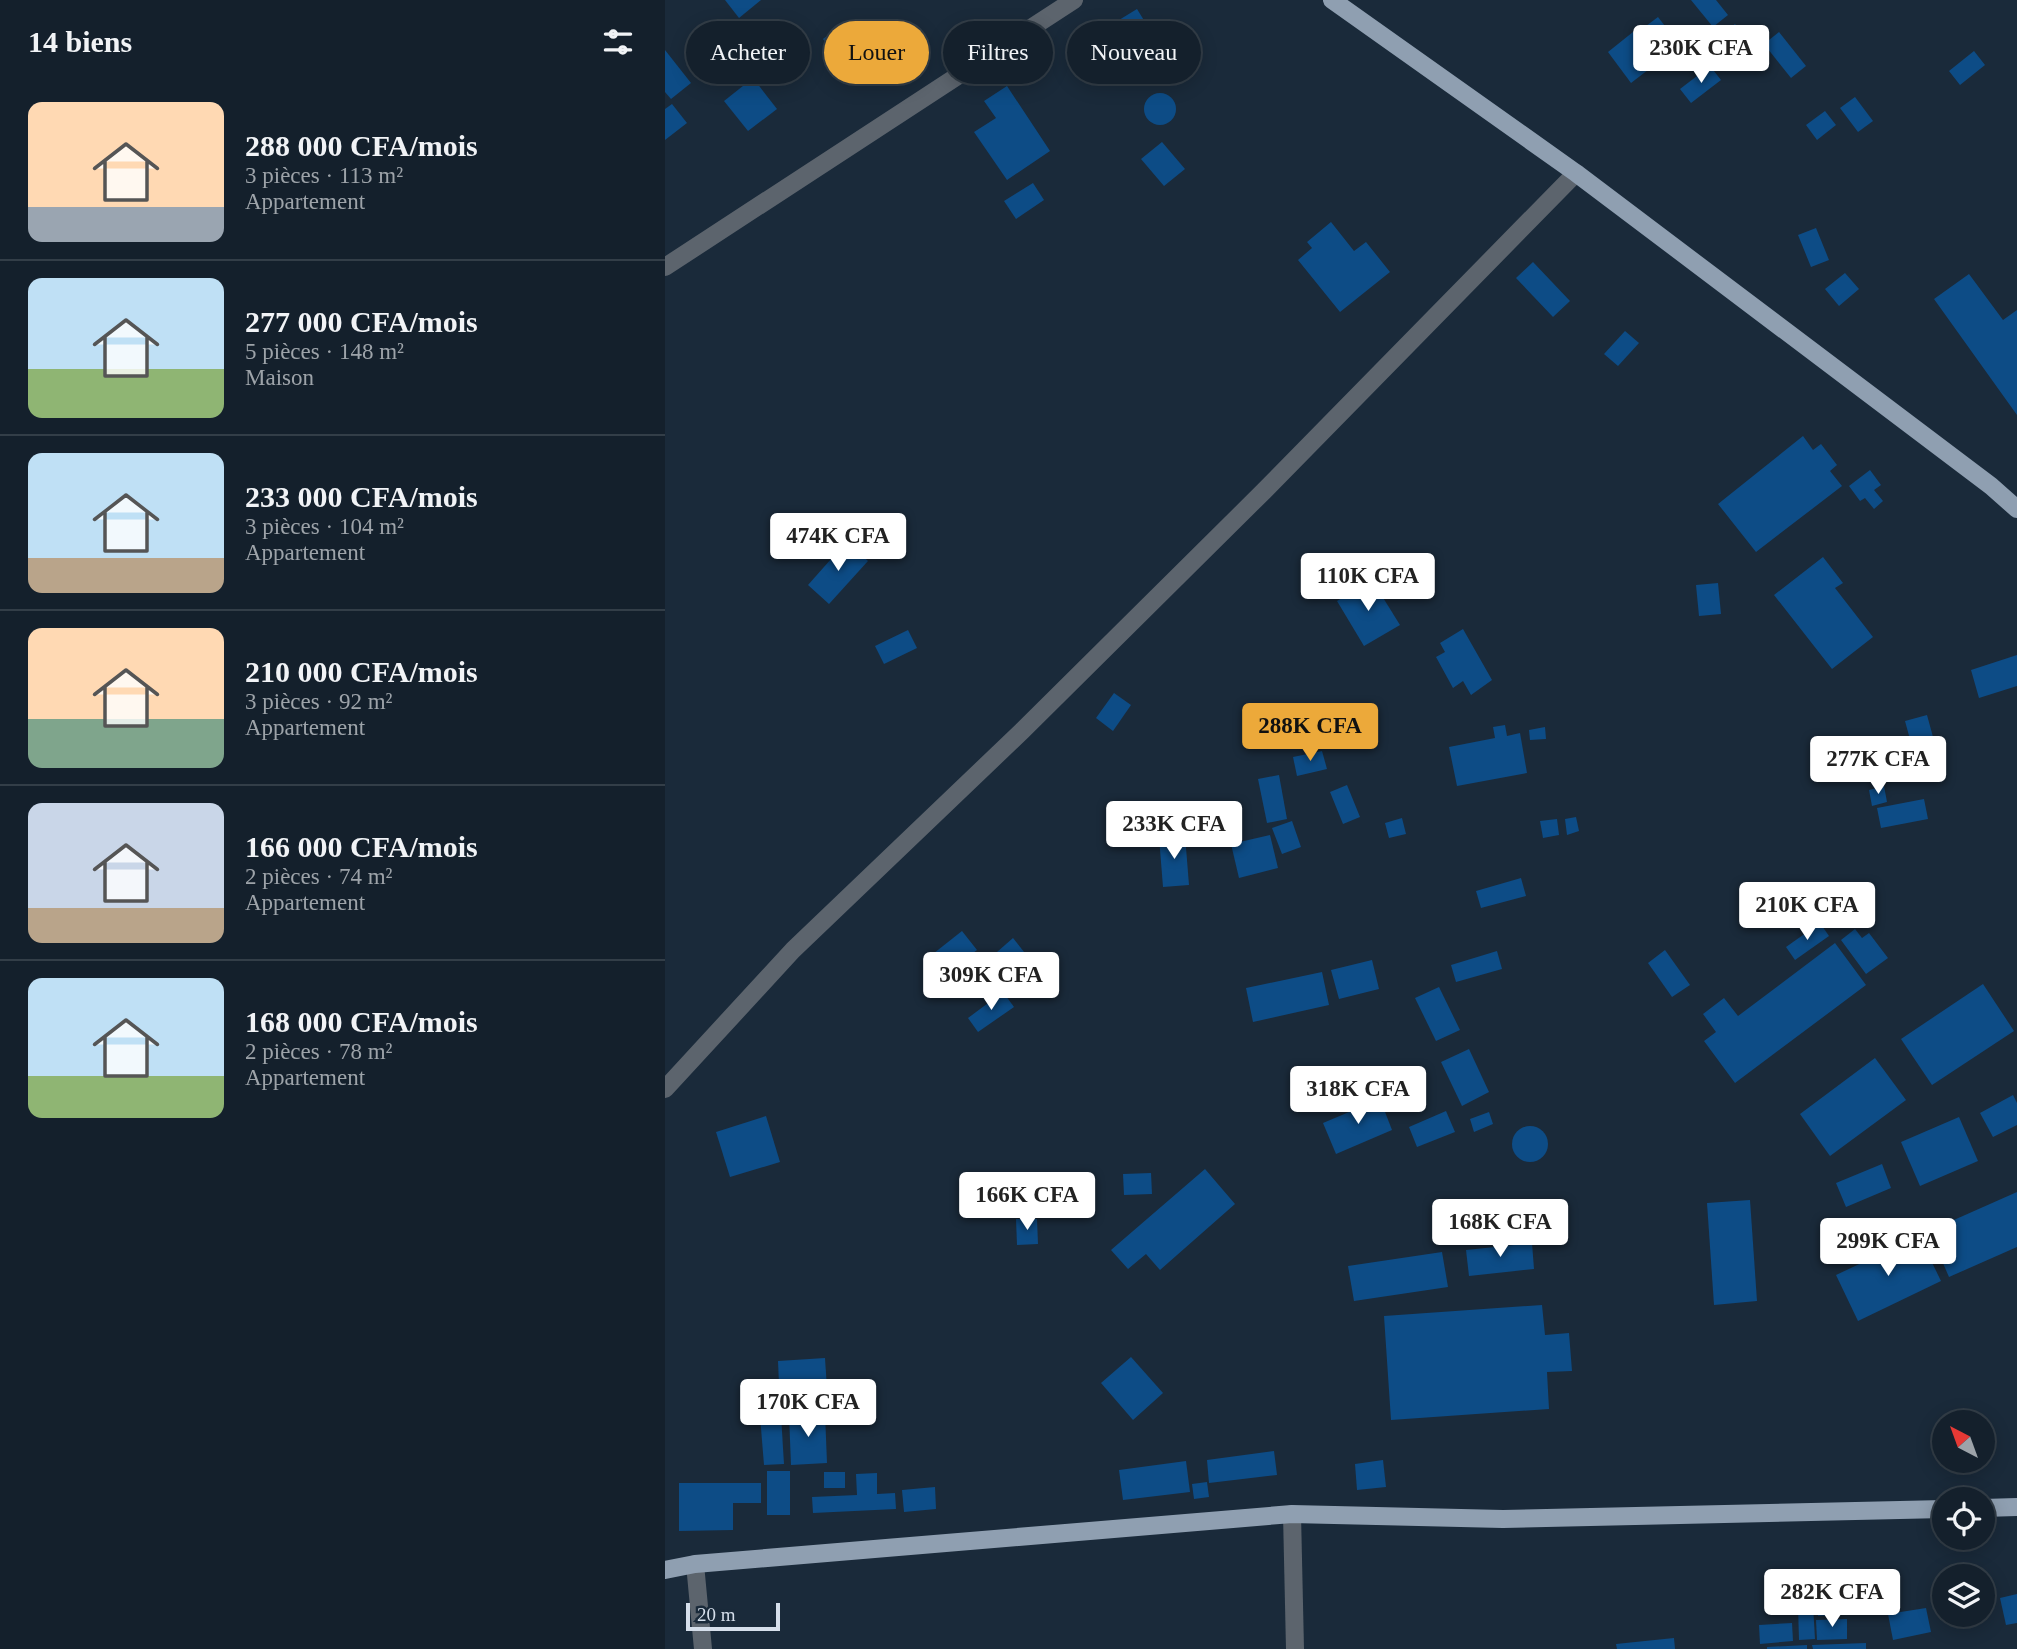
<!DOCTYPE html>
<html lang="fr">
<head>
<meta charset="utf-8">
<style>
  :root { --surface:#14202c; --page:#1d2834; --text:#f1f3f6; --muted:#9da3a9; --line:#333e48; --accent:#eca93a }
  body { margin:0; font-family:"Times New Roman",serif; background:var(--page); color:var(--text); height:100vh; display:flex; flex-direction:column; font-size:26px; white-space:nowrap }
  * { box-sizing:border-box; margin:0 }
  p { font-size:23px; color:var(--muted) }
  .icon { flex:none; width:38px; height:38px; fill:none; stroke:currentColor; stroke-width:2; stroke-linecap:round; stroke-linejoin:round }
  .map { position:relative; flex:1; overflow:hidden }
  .sheet { display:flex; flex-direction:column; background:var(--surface); width:665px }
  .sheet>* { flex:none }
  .banner { position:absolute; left:21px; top:21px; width:665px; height:63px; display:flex; gap:14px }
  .needle { width:46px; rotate:319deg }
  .fabs { position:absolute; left:1267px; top:1410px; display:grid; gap:14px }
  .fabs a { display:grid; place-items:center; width:63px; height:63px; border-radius:50%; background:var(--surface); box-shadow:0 4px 18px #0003,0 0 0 2px var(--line); font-size:35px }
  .scale { position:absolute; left:21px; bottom:18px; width:94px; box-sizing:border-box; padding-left:7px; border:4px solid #d6dfeb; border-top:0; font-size:19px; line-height:24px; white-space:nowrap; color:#d6dfeb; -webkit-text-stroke:5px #1a2a3a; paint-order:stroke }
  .price { position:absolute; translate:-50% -60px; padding:0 16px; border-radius:7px; background:#fff; color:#222; font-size:23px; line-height:46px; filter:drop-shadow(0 2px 4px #0008) }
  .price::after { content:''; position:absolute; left:50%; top:42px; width:21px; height:16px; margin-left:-10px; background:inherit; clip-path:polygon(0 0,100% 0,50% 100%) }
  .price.active { background:var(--accent); color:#111 }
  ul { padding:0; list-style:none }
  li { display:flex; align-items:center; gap:21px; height:175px; padding:0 28px }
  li+li { border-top:2px solid var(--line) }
  li span { display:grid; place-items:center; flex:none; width:196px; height:140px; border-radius:14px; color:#555 }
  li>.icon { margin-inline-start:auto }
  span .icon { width:84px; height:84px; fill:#fffc; stroke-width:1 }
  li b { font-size:30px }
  h2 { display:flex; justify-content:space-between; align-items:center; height:84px; padding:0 28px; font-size:30px }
  .pill { padding:0 24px; border-radius:32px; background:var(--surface); box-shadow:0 4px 18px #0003,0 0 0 2px var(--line); font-size:24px; line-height:63px }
  .pill.active { background:var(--accent); color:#111 }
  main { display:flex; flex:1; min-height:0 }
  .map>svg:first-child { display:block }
</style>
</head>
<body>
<main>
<section class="sheet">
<h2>14 biens<svg class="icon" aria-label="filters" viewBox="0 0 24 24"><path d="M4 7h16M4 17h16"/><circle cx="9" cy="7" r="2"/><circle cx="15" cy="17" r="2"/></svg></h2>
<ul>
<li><span style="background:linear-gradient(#ffd9b3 75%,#9aa5b1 0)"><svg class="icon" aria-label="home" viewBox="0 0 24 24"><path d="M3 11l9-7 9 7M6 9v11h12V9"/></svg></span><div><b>288 000 CFA/mois</b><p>3 pièces · 113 m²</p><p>Appartement</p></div></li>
<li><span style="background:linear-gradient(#bfe0f5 65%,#8fb573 0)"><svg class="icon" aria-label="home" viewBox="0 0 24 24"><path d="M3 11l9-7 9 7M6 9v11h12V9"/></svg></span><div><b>277 000 CFA/mois</b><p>5 pièces · 148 m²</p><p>Maison</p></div></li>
<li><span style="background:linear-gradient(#bfe0f5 75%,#b9a48a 0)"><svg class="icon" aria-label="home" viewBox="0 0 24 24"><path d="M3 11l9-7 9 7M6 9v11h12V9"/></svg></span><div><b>233 000 CFA/mois</b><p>3 pièces · 104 m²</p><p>Appartement</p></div></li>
<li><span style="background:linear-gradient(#ffd9b3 65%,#7fa58c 0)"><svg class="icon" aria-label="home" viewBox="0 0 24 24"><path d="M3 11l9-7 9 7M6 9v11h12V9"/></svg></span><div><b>210 000 CFA/mois</b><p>3 pièces · 92 m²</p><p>Appartement</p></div></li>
<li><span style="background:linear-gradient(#c9d6e8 75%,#b9a48a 0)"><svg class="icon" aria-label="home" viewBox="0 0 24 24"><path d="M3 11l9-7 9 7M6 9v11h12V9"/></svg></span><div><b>166 000 CFA/mois</b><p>2 pièces · 74 m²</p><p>Appartement</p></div></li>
<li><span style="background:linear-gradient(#bfe0f5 70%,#8fb573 0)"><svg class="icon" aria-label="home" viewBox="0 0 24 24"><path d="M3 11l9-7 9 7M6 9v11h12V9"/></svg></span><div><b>168 000 CFA/mois</b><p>2 pièces · 78 m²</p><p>Appartement</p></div></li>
</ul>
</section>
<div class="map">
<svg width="1352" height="1649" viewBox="0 0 1352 1649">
  <rect width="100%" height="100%" fill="#1a2a3a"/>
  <!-- building -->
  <g fill="#0d4c86">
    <path d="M60,0H96L74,18Z"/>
    <path d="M1026,0H1051L1063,15L1048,27Z"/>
    <path d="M472,9L488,35L475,42L481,52L455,68L448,57L438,64L423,39Z"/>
    <path d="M993,17L1003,30L987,42L977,29Z"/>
    <path d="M183,20L196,37L172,57L158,39Z"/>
    <path d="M1070,24L1091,50L1070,66L1050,40Z"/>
    <path d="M968,32L992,63L966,83L943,52Z"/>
    <path d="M1114,32L1141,66L1126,78L1099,44Z"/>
    <path d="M0,50L26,83L6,99L0,92Z"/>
    <path d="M1309,51L1320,65L1295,85L1284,71Z"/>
    <path d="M1045,66L1056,80L1026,103L1015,89Z"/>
    <path d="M88,78L112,109L83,131L59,101Z"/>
    <path d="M342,86L385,151L342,180L309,132L331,118L319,101Z"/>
    <circle cx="495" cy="109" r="16"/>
    <path d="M1190,97L1208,121L1193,132L1175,108Z"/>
    <path d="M7,104L22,123L0,140V109Z"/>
    <path d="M1160,111L1171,125L1152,140L1141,125Z"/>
    <path d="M497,142L520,169L499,186L476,159Z"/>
    <path d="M368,183L379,200L351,219L339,201Z"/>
    <path d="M666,222L689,251L701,242L725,272L675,312L633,260L647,248L642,242Z"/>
    <path d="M1151,228L1164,260L1146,267L1133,235Z"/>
    <path d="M868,262L905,301L888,317L851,278Z"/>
    <path d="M1180,273L1194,289L1174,306L1160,289Z"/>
    <path d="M1304,274L1338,320L1352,310V415L1269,299Z"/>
    <path d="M960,331L974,343L953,366L939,354Z"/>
    <path d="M1138,436L1148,450L1156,444L1172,465L1165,471L1177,486L1091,552L1053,504Z"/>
    <path d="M1205,470L1216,485L1209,490L1218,501L1209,509L1200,498L1195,501L1184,486Z"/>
    <path d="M182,541L203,561L164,604L143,585Z"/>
    <path d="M1158,557L1178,583L1170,588L1208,637L1167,669L1109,595Z"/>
    <path d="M707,580L735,625L699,646L672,601Z"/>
    <path d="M1053,583L1056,614L1034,616L1031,585Z"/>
    <path d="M798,629L827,680L806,695L798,681L788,688L771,657L780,652L775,643Z"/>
    <path d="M243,630L252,648L219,664L210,646Z"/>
    <path d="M1352,655V686L1314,698L1306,670Z"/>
    <path d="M449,693L466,705L448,731L431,718Z"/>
    <path d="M1262,715L1271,748L1249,754L1240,721Z"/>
    <path d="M840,725L842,736L855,733L862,773L792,786L784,747L830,738L828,727Z"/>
    <path d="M880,727L881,739L865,740L864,730Z"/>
    <path d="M657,751L662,769L632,776L628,757Z"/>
    <path d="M614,775L622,819L602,823L593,779Z"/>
    <path d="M682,785L695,817L678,824L665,792Z"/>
    <path d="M1219,786L1222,802L1207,806L1204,790Z"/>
    <path d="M1259,799L1263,819L1216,828L1212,808Z"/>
    <path d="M911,817L914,831L902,835L900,819Z"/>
    <path d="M737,818L741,834L724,838L720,823Z"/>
    <path d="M892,819L894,835L878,838L875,821Z"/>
    <path d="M627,821L636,847L617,854L607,828Z"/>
    <path d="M520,835L524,885L498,887L494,837Z"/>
    <path d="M605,835L613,868L574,878L566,844Z"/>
    <path d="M856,878L861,896L816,908L811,891Z"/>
    <path d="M1155,923L1164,936L1130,960L1121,947Z"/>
    <path d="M1190,929L1197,938L1204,933L1223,958L1201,974L1176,940Z"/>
    <path d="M297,931L312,950L273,980L259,961Z"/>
    <path d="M348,938L374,971L358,984L332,952Z"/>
    <path d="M1170,943L1201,985L1070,1083L1039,1041L1051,1032L1038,1014L1059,998L1073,1016Z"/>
    <path d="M1000,950L1025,985L1007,997L983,963Z"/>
    <path d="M832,951L837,969L791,982L786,965Z"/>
    <path d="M707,960L714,989L674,999L666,970Z"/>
    <path d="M657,972L664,1005L588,1022L581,988Z"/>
    <path d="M1318,984L1349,1031L1267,1085L1236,1039Z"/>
    <path d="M774,987L795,1030L771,1041L750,998Z"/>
    <path d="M338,992L349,1007L313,1032L303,1018Z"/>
    <path d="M804,1049L824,1092L797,1106L776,1062Z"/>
    <path d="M1210,1058L1241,1100L1165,1156L1135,1114Z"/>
    <path d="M1348,1095L1352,1103V1125L1328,1137L1315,1113Z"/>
    <path d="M715,1099L727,1130L671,1154L658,1123Z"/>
    <path d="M781,1111L790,1132L752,1147L744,1127Z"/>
    <path d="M824,1112L828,1124L809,1132L805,1119Z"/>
    <path d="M101,1116L115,1162L65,1177L51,1132Z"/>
    <path d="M1294,1117L1313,1161L1255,1186L1236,1142Z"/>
    <circle cx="865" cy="1144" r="18"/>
    <path d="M1217,1164L1226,1188L1181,1207L1171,1183Z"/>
    <path d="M540,1169L570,1204L495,1270L481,1254L463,1269L446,1250Z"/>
    <path d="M486,1173L487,1194L459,1195L458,1174Z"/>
    <path d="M1352,1192V1247L1284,1277L1264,1231Z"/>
    <path d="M1085,1200L1092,1301L1049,1305L1042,1203Z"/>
    <path d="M351,1219H372L373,1244L352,1245Z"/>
    <path d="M1254,1236L1276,1281L1193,1321L1171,1275Z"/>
    <path d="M867,1243L869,1269L804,1276L801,1250Z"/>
    <path d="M777,1252L783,1287L689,1301L683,1266Z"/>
    <path d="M877,1305L880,1335L904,1333L907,1371L882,1372L884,1409L726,1420L719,1316Z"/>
    <path d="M466,1357L498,1393L468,1420L436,1383Z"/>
    <path d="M160,1358L163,1404L115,1407L113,1361Z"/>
    <path d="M160,1413L162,1463L126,1465L124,1415Z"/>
    <path d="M116,1415L119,1464L99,1465L95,1416Z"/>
    <path d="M609,1451L612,1475L544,1483L542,1460Z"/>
    <path d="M718,1460L721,1487L692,1490L690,1464Z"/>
    <path d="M521,1461L525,1492L458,1500L454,1470Z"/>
    <rect x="102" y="1471" width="23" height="44"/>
    <rect x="159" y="1472" width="21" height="16"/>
    <path d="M212,1473V1494L230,1493L231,1509L148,1513L147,1497L192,1495L191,1474Z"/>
    <path d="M542,1482L544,1497L529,1499L527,1484Z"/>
    <path d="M14,1483H96V1503H68V1530L14,1531Z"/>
    <path d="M270,1487L271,1509L239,1512L237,1490Z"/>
    <path d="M1352,1594V1623L1341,1625L1335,1598Z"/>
    <path d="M1181,1602L1182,1614L1153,1616L1152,1605Z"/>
    <path d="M1148,1605L1150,1639L1134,1640L1133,1606Z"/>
    <path d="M1261,1608L1266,1632L1228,1640L1223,1614Z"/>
    <path d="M1282,1615H1316V1617L1283,1621Z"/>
    <path d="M1182,1619V1639L1152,1640L1151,1620Z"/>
    <path d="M1127,1623L1128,1641L1095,1644L1094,1625Z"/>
    <path d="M1009,1638L1010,1649H952L951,1644Z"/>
    <path d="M1201,1643V1649H1148L1147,1645Z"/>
    <path d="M1142,1645V1649H1102V1647Z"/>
  </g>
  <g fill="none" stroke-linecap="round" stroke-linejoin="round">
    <!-- minor -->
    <g stroke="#5c646d" stroke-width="18">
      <path d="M0,267L409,0"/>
      <path d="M0,1089L128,950L357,731L599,491L911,173"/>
      <path d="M627,1514L630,1649"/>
      <path d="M30,1564L38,1649"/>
    </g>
    <!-- major -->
    <g stroke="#8f9fb1" stroke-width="18">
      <path d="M667,0L911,173L1326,486L1352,509"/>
      <path d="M1318,1508L1352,1507"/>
      <path d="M0,1570L30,1564L627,1514L838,1519L1279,1509"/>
    </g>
  </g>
</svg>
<div class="fabs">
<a><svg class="needle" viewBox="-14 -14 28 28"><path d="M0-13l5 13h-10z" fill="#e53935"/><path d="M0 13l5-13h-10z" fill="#9da3a9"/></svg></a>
<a><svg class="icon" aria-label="locate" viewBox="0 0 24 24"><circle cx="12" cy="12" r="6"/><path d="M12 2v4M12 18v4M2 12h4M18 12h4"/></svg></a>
<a><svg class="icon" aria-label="layers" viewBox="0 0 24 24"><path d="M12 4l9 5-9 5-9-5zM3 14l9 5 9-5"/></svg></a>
</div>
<div class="scale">20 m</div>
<b class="price" style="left:1036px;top:85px">230K CFA</b>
<b class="price" style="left:173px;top:573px">474K CFA</b>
<b class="price" style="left:703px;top:613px">110K CFA</b>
<b class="price active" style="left:645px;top:763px">288K CFA</b>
<b class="price" style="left:1213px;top:796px">277K CFA</b>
<b class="price" style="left:509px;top:861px">233K CFA</b>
<b class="price" style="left:1142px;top:942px">210K CFA</b>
<b class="price" style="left:326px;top:1012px">309K CFA</b>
<b class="price" style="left:693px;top:1126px">318K CFA</b>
<b class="price" style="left:362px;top:1232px">166K CFA</b>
<b class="price" style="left:835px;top:1259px">168K CFA</b>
<b class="price" style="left:1223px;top:1278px">299K CFA</b>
<b class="price" style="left:143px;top:1439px">170K CFA</b>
<b class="price" style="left:1167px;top:1629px">282K CFA</b>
<div class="banner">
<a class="pill">Acheter</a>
<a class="pill active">Louer</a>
<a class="pill">Filtres</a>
<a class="pill">Nouveau</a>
</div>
</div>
</main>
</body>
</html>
